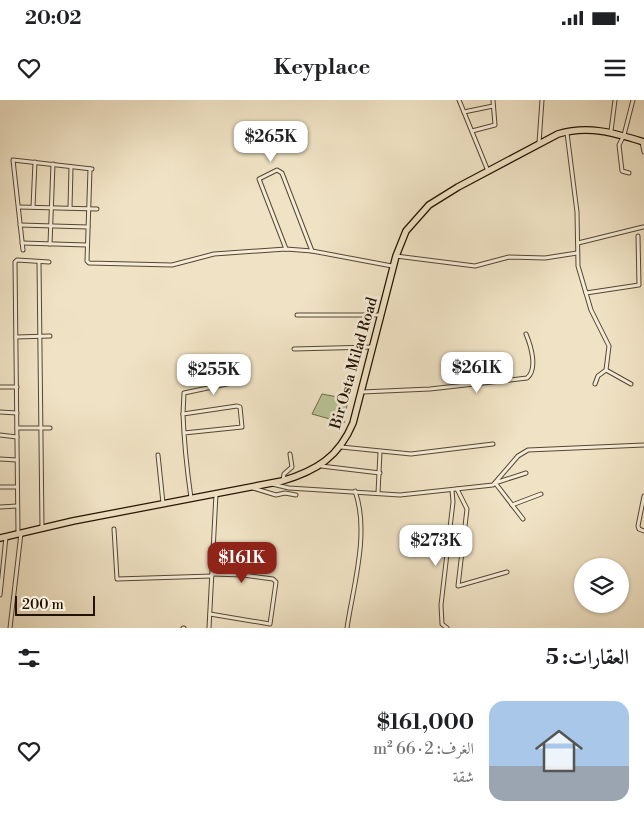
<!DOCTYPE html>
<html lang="ar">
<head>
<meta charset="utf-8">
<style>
  :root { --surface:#fff; --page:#f2f2f2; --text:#202124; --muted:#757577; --accent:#8f2418 }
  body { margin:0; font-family:"Libre Bodoni",Amiri,serif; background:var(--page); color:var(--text); direction:rtl; height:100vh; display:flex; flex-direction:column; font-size:19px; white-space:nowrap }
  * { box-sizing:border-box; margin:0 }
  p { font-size:16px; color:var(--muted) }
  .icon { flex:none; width:28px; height:28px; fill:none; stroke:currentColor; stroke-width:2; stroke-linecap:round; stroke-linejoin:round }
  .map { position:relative; height:528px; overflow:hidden; direction:ltr }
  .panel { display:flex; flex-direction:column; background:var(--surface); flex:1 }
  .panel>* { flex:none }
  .fabs { position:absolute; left:574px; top:458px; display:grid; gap:10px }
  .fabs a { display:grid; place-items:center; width:55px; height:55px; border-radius:50%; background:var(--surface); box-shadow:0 1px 4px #0004; font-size:25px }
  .scale { position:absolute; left:15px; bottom:12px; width:80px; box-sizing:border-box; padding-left:5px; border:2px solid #231100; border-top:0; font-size:14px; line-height:18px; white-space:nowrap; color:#231100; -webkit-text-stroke:4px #f5edd9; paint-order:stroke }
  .price { position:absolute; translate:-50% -42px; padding:0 11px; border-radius:10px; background:#fff; color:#222; font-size:16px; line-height:32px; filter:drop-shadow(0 1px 2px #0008) }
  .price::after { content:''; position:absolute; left:50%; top:30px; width:15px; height:11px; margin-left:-8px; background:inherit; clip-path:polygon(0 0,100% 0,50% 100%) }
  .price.active { background:var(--accent); color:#fff }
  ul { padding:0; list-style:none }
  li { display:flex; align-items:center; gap:15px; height:125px; padding:0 15px }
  li span { display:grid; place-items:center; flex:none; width:140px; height:100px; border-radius:15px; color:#555 }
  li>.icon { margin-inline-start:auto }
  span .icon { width:60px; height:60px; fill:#fffc; stroke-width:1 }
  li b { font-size:21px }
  h2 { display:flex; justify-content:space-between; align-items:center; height:60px; padding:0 15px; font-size:21px }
  .status { display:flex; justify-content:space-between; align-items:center; height:35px; padding:0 25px; background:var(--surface); direction:ltr }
  .status svg { height:14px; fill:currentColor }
  header { display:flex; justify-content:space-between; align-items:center; height:65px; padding:0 15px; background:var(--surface); font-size:22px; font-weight:700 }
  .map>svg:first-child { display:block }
</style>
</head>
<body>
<div class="status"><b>20:02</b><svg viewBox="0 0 49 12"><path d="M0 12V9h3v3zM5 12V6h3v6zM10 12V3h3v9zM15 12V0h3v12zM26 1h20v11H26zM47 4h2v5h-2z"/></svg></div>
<header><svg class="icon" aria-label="menu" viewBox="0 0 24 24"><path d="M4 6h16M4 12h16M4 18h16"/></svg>Keyplace<svg class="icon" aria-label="heart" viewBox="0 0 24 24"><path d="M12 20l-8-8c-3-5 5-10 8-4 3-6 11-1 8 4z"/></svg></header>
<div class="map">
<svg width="644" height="528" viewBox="0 0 644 528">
  <rect width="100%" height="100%" fill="#f0e3c5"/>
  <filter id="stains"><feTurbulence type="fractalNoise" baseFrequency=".004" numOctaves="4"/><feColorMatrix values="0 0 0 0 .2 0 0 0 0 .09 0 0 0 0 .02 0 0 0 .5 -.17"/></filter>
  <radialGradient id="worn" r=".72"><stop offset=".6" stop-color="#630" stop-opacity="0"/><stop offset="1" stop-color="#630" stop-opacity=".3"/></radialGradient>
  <!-- green -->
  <path fill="#b9c495" stroke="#6e6a4a" d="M322,294L348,299L344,323L312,314Z"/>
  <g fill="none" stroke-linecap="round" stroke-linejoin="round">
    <defs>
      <g id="minor">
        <path d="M459,0L488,71"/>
        <path d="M464,12L493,6"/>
        <path d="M472,31L495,25L493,0"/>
        <path d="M611,31L615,0"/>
        <path d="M567,33L577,112L578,166L591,210L609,246L606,270L598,276L595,284"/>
        <path d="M642,42L644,52"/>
        <path d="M539,43L542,0"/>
        <path d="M90,69L87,161L89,163L172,165L214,154L286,149L312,151L392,166"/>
        <path d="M629,73L622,71L619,45L624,35L633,0"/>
        <path d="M19,107L97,109"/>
        <path d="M33,107L35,62"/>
        <path d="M70,108L71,67"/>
        <path d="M20,125L88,127"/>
        <path d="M22,143L87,145"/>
        <path d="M578,143L643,127"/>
        <path d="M50,144L53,64"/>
        <path d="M286,149L259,79L277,70L282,73L312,151"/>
        <path d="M23,150L13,60L92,69"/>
        <path d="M396,156L475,166L509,157L545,158L577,153"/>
        <path d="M39,162L42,428"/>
        <path d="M586,193L639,185L638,136"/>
        <path d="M297,215H380"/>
        <path d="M16,237L50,236"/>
        <path d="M294,249L372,247"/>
        <path d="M606,270L631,284"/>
        <path d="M0,287H17"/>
        <path d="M362,292L430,289L527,278C538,269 531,246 526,234"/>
        <path d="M0,312L17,313"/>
        <path d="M183,314L184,293L246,280"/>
        <path d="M17,328H50"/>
        <path d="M184,333L242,327L240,307L237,306L183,314C184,342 187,370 191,398"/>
        <path d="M0,335L17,337"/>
        <path d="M341,347L411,354L493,344"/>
        <path d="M158,355L163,403"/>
        <path d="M0,359L17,360"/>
        <path d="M321,366L380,373"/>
        <path d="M283,380L284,374L292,367L290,354"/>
        <path d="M498,382L526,373"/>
        <path d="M272,384L289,388L400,395L493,385L518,356L528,350L644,345"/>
        <path d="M496,384L523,419"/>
        <path d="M0,387H17"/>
        <path d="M253,388L276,395L285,393L296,395"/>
        <path d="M457,389L467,409L458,486L507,472"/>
        <path d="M378,393L380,352"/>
        <path d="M644,396L638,426L639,429L644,431"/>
        <path d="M512,405L541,394"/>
        <path d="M0,407L17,406"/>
        <path d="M114,429L117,479L212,476"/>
        <path d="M18,433L15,162L17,160L49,162"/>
        <path d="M0,495L6,437"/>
        <path d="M210,514L270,524L276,482L273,479L243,475L212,474"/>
        <path d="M10,528L21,433"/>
        <path d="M183,528H184"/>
        <path d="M209,528L216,394"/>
        <path d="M347,528C353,487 370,432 355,391"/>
        <path d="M447,528L442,524L441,505L453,402L452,390"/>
      </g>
      <path id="primary" d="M0,438L73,421L282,381C316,371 339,357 353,323L396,156L406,131L429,105L458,87L558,34C589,25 614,33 644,42"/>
    </defs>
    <!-- minor casing -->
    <use href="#minor" stroke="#564631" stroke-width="5"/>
    <!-- primary casing -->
    <use href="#primary" stroke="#231100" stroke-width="8"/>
    <!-- minor -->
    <use href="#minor" stroke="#f5edd9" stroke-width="3"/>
    <!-- primary -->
    <use href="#primary" stroke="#f0e3c5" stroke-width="5.5"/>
  </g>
  <g text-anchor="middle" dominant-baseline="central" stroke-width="5" stroke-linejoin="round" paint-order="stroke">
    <!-- street labels -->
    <g font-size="15" fill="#231100" stroke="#f5edd9">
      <text transform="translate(354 263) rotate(-74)">Bir Osta Milad Road</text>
    </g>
  </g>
  <rect width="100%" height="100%" filter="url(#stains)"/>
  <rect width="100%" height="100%" fill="url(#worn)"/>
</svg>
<div class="fabs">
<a><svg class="icon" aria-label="layers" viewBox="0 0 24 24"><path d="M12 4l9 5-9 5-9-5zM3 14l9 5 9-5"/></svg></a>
</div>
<div class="scale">200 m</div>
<b class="price" style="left:271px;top:63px">$265K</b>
<b class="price" style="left:477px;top:294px">$261K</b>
<b class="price" style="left:214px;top:296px">$255K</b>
<b class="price" style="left:436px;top:467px">$273K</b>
<b class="price active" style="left:242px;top:484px">$161K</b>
</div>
<section class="panel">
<h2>العقارات: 5<svg class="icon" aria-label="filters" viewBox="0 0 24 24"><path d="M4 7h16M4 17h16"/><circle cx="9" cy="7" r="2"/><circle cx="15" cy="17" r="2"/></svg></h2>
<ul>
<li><span style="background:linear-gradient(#a9c7e8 65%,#9aa5b1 0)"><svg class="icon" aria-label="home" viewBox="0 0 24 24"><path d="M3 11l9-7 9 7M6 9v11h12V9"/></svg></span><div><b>$161,000</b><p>الغرف: 2 · 66 m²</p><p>شقة</p></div><svg class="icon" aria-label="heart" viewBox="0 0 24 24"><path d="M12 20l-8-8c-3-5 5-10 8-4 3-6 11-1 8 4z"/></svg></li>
</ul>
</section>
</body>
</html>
